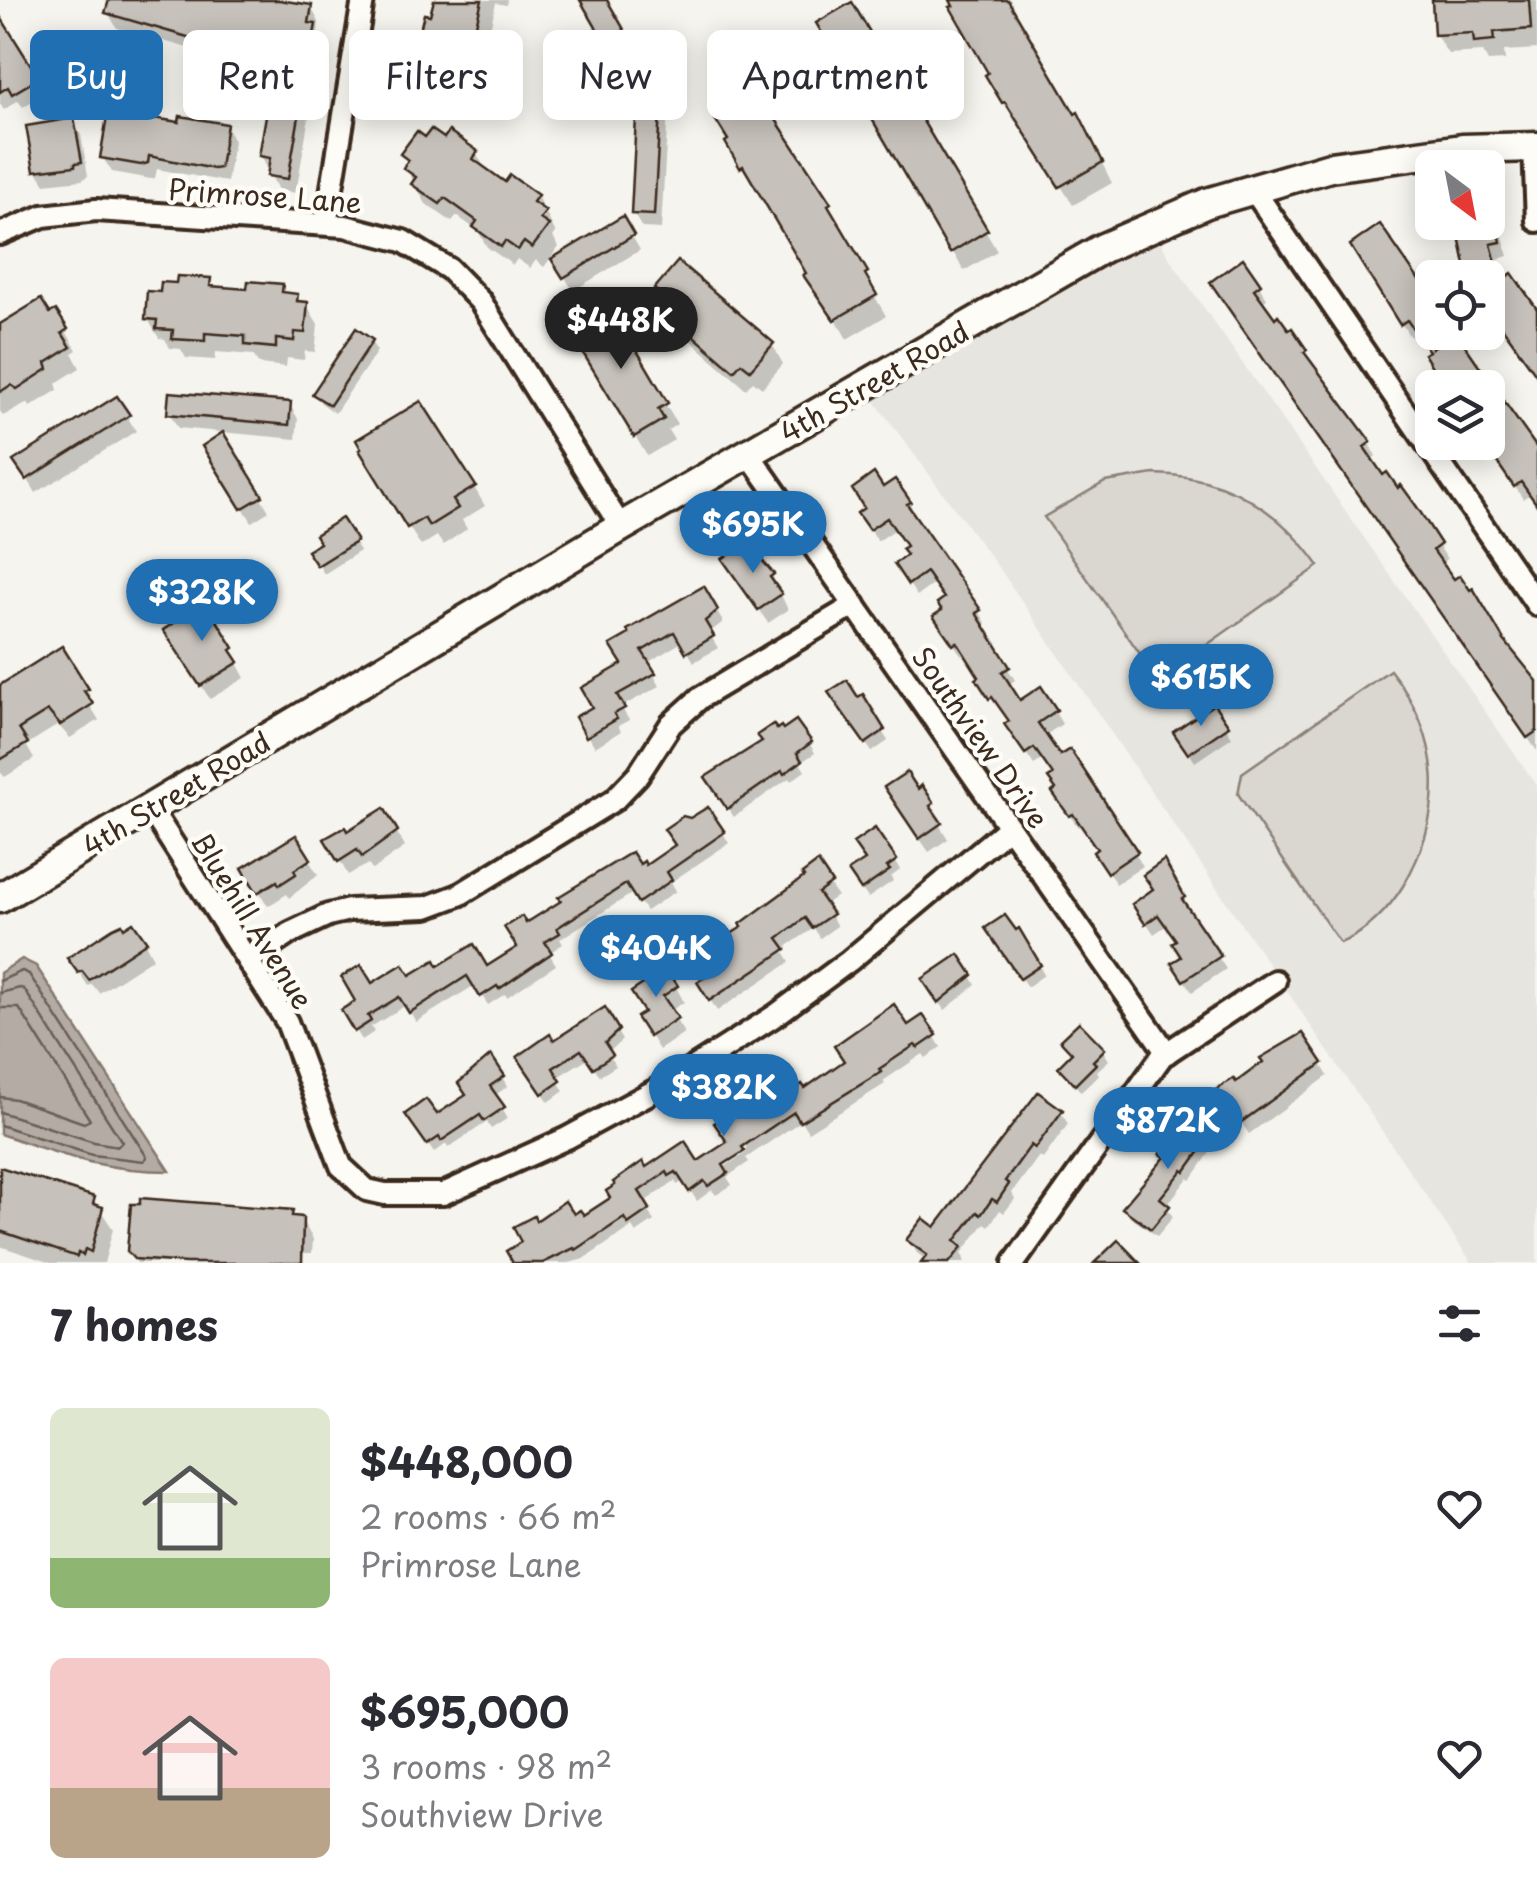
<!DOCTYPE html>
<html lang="en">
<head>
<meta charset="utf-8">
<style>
  :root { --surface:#fff; --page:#f2f2f3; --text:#2b2b33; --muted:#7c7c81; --accent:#1f6fb2 }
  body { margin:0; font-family:"Playpen Sans",sans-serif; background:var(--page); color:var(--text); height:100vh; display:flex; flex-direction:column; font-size:38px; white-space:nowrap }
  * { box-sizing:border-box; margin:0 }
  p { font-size:32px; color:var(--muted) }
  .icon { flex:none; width:55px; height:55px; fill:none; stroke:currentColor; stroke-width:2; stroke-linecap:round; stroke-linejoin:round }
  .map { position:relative; height:1263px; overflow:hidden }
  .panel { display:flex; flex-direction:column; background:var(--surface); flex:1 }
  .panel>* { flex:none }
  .hud { position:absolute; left:30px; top:30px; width:1000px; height:90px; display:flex; gap:20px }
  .needle { width:65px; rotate:148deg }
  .tools { position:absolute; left:1415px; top:150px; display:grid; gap:20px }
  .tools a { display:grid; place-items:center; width:90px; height:90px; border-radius:15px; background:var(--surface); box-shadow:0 5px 25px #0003; font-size:50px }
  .price { position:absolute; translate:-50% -85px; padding:0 22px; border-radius:35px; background:var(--accent); color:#fff; font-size:32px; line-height:65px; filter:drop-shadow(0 2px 5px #0008) }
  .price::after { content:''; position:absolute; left:50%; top:60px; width:30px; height:22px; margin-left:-15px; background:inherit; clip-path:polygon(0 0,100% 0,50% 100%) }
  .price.selected { background:#222; color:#fff }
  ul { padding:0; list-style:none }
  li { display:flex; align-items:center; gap:30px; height:250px; padding:0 50px }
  li span { display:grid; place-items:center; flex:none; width:280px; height:200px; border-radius:15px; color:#555 }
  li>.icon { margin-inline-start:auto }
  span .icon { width:120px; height:120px; fill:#fffc; stroke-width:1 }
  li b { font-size:42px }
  h2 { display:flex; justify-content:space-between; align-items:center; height:120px; padding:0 50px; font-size:42px }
  .pill { padding:0 35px; border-radius:15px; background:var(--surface); box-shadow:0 5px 25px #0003; font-size:35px; line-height:90px }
  .pill.selected { background:var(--accent); color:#fff }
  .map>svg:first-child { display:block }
</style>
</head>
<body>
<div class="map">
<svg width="1537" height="1263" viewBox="0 0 1537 1263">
  <rect width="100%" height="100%" fill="#f5f4ee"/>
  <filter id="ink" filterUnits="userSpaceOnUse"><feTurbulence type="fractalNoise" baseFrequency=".01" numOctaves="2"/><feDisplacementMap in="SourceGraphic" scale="20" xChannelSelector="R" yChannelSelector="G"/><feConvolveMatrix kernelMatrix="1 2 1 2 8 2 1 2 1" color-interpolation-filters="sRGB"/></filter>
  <g filter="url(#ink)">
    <!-- built -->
    <path fill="#e7e5df" d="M1152,226L1170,259L1537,786V1263H1472L1004,575L864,387Z"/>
    <!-- green -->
    <g fill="#dad6d0" stroke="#8a8077" stroke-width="2.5">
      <path d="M1154,474C1225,475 1278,508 1319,566L1167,673L1150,668L1044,517L1105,482Z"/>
      <path d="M1390,670C1443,736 1446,814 1403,886C1389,909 1365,934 1340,943L1238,794L1242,773Z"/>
    </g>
    <!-- water -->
    <path fill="#b4aca4" stroke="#84786e" stroke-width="2.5" d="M22,959L36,966L170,1171C100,1171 64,1155 0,1134V973Z"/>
    <!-- shadow -->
    <g fill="#0003" fill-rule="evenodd">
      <path d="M103,0H289L292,4L311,7L319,22L318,32L323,41L318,70L251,59L249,67L201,61L195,50L117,28L108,13L111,4Z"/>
      <path d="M436,0H507L506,5L496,3L488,38L495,50L488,78L479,76L476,92L467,90L464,101L440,96L422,63L424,54L419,45L432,18Z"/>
      <path d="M583,0H604L668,110L661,229L642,228L633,213L639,98Z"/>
      <path d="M951,0H1009L1025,27L1022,29L1074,118L1088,135L1112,183L1073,205L1019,120L1015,122Z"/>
      <path d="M1434,0H1537V49L1504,51L1505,60L1488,61L1483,52L1448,54L1436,35Z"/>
      <path d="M851,5L997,251L964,271L819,24Z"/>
      <path d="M0,19L45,93L23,107L18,100L4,110L0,104Z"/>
      <path d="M300,101L309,116L296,193L278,190L261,156L281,108Z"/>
      <path d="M72,120L81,135L88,176L82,180L45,184L36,170Z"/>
      <path d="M181,125L226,126L234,141L227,182L157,169L155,178L151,179L112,172L103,158Z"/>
      <path d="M426,140L445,141L476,153L487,172L506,185L537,196L556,233L553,237L559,247L544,267L536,260L530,268L517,259L513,265L487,247L478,231L457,216L452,222L426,204L406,168L409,164L403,154Z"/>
      <path d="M728,143L828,204L840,224L837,225L877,293L874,295L886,316L847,339L835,318L832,320L756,185L753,186Z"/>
      <path d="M1493,214L1501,229L1508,256L1498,259L1503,277L1488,281V278H1474L1469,268L1488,215Z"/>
      <path d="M622,219L640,250L573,291L555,260Z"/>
      <path d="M1380,227L1432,304V332H1453L1537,454V503L1531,494L1523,499L1485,442L1488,388H1448L1431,352L1417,332L1410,337L1361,259Z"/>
      <path d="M209,281L214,289L249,292L281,287L286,295L297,296L301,304H306L318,324L315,352L305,351L304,360L287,358L286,367L259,364L253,355L216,352L215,360L186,358L181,349L170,348L165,339L159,338L147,318L162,295Z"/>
      <path d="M1259,285L1267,299L1261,303L1305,351L1369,443L1376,456L1370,461L1397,491L1401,489L1439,546L1447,559L1440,564L1537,687V751L1221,296Z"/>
      <path d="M657,289L772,344L783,364L762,388L753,381L746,389L673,325L661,306L665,302Z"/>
      <path d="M55,313L77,350L72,353L80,368L56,383L58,390L30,407L28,403L3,416L0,411V327Z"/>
      <path d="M615,318L677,424L668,430L674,440L647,456L573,331L605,325Z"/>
      <path d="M371,342L377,351L335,413L321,403L315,394Z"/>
      <path d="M116,399L136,431L36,493L17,461Z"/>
      <path d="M290,405L298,419L296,439L178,428L170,414Z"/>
      <path d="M223,436L269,511L252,522L205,447Z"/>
      <path d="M373,471L474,487L485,506L462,520L467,529L443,545L437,536L421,546Z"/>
      <path d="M882,491L909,503L916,515L913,517L979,611L986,623L982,627L1015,680L1008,685L1020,704L1040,690L1055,712L1062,724L1044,736L1059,759L1069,752L1143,866L1116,884L1103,865L1100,850L1082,825L1078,827L1062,805L1055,777L1043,759L1034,765L1015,737L1011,723L986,692L982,678L966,653L962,656L943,629L946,599L935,583L917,596L904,577L908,547L896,529L878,541L868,526Z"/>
      <path d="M341,522L360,551L324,574L311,552L323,544Z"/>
      <path d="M734,574L772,575L788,610L768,623Z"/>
      <path d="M704,590L723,622L709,633L718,648L694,662L682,642L647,663L660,686L621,707L629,720L618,726L621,731L595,747L578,718L596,708L625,665Z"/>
      <path d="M205,607L240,664L238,665L245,678L210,699L175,645Z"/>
      <path d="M61,650L95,704L91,707L99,720L70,738L58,725L26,745L34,759L5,777L0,772V686Z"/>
      <path d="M862,697L888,741L872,752L837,702Z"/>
      <path d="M1214,708L1232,737L1195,762L1176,733Z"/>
      <path d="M810,744L815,753L800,763L805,771L791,781L789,778L734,817L713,787Z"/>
      <path d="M922,789L941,819L937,821L948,839L929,852L895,803Z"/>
      <path d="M384,811L405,847L372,870L368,864L348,875L328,840L346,834Z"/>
      <path d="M723,833L729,843L671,882L676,891L646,911L633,893L560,939L563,944L549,953L556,965L507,997L505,994L488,1005L475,985L416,1022L406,1005L371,1027L374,1032L362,1040L344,1011L358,1002L371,986L438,970L486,969L520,948L526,926L639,867L646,868Z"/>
      <path d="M295,838L318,875L289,898L287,894L268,906L245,869Z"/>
      <path d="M895,861L900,870L891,877L893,881L868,898L856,881Z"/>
      <path d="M1163,864L1188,911L1226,969L1192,992L1181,976L1184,958L1178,942L1167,925L1154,934L1142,916L1155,891Z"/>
      <path d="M817,866L837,896L824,905L837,926L820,938L814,928L783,949L790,962L717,1011L700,983L716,973L745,928L808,878Z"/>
      <path d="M994,938L1029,946L1044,975L1027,987Z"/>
      <path d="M145,943L153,958L99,993L92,984L88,986L71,959Z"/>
      <path d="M971,976L976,985L945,1010L925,980Z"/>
      <path d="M676,987L684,1002L670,1011L684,1033L659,1050L648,1032L646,1013L634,993Z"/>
      <path d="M604,1011L622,1040L608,1053L616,1066L600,1076L588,1058L556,1078L564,1091L549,1102L525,1067Z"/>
      <path d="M923,1018L941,1047L926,1058L923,1054L883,1081L885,1084L808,1132L801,1121L746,1158L749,1162L727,1177L732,1185L716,1195L712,1190L697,1201L684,1181L677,1185L675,1181L643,1203L654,1221L636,1233L632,1227L584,1259L569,1263H508L514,1260L536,1224L583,1218L613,1199L646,1171L698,1165L729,1143L732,1119L743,1117L795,1092L804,1091ZM747,1146V1152L714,1174L711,1170Z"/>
      <path d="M1063,1041L1103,1051L1109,1060L1097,1071L1099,1075L1081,1092L1061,1068L1073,1055Z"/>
      <path d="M1321,1064L1328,1076L1249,1134L1239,1119L1233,1126L1220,1107L1235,1085Z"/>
      <path d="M503,1077L508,1086L494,1096L508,1118L491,1129L487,1122L448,1148L446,1144L434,1153L414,1124L436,1118Z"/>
      <path d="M1061,1112L1068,1124L1043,1159L1039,1156L1012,1193L1015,1199L1004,1213L1000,1210L989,1226L985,1223L962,1253L965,1263H922L926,1260L917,1253L909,1240L935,1230Z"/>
      <path d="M1211,1135L1216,1144L1191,1180L1188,1178L1166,1206L1173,1217L1157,1236L1130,1217L1125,1208Z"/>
      <path d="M0,1170L93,1199L113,1229L104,1263H51L0,1246Z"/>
      <path d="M291,1212L295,1219H301L313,1239L312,1253H297L296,1263H137L130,1251Z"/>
    </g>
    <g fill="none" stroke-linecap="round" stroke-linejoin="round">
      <!-- shore -->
      <g stroke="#6b5e54" stroke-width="2.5">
        <path d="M0,981L22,971L29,974L147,1157L144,1161L92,1155L0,1125"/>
        <path d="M0,993L20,988L24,989L122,1142L118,1146L94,1142L0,1112"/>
        <path d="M0,1008H19L90,1120L84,1123L15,1099L0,1097"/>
      </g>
    </g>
    <!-- building -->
    <g fill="#c7c1bb" stroke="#3b2a1e" stroke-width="2.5">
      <path d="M109,0H279L312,5L309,23L316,24L310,56L243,45L242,54L190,47L191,38L105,13Z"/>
      <path d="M434,0H482L476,25L485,28L477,59L469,57L465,74L456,72L453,82L426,76L429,65L419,63L423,47L416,46L424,14L430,15Z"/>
      <path d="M580,0H607L661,93L654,215L631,214L637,98Z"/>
      <path d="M950,0H1008L1075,114L1078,112L1103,162L1059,187L1005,102L1002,103L985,75L988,73L950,7L953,6Z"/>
      <path d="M1432,0H1529L1531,29L1494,32L1495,40L1474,42L1473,33L1434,35Z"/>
      <path d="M852,2L988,230L950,253L816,23Z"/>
      <path d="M0,16L39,78L12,94L8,87L0,92Z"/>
      <path d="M759,94L831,203L828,205L868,272L865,274L877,295L834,320L803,275L806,273L743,166L740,168L725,142L728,140L715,119Z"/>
      <path d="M280,96L302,99L288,179L267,176L270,158L259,156L268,104L279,105Z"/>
      <path d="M108,111L179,122L180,116L227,124L220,168L214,169L149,156L148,163L141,165L100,158Z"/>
      <path d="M74,118L82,162L75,163V166L34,171L26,126Z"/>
      <path d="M431,129L444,138L449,131L478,151L473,159L505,182L510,175L538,195L533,202L546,211L540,219L549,225L532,248L524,242L518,250L505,241L501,247L473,227L477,221L445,198L440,204L411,184L416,177L403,168L408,160L400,154L417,131L425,137Z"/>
      <path d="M623,216L634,235L563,278L551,259Z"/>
      <path d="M1456,222H1497L1501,242L1491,244L1501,281L1512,273L1537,309V376L1488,307V265L1466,269Z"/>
      <path d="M1380,224L1432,299V348L1456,332L1482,370L1456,388H1445L1424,354L1429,351L1407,320L1400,325L1350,245Z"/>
      <path d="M1243,258L1261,284L1254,289L1275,318L1278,315L1289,330L1292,328L1307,350L1304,352L1371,442L1364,447L1383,475L1387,472L1398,488L1401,485L1417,507L1441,544L1433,550L1454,579L1460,575L1470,590L1473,588L1504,640L1537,681V731L1527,738L1210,282Z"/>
      <path d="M678,261L774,343L750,370L741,363L734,371L658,305L665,298L654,289Z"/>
      <path d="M177,276L211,278L210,286L247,289L248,281L283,284L282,292L298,294L297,301L308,302L305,333L295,332L294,341L276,339V348L245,345V336L205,333V341L172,339L173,330L156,329L157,320L145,319L147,291L160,292L161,282L176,283Z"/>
      <path d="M41,299L50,313L56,310L68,329L62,333L71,347L46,363L48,369L17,389L11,385L0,392V324Z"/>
      <path d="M600,312L605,322L616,315L668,403L658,409L664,419L634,437L569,330Z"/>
      <path d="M356,328L373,340L330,405L312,394Z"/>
      <path d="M1488,379L1537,448V505L1521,482L1514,487L1488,449Z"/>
      <path d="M169,392L291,402L289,425L167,414Z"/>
      <path d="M117,396L130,415L26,480L13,461Z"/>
      <path d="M421,401L476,486L453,500L458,508L429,526L424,518L407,528L359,450L361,449L356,440Z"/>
      <path d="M223,432L263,496L241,509L202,446Z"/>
      <path d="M874,473L883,487L895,479L911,502L907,504L981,610L976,613L1010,667L1002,672L1020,700L1041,686L1057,710L1038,723L1060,755L1070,749L1138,852L1107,873L1093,852L1097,849L1073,814L1069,816L1052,792L1056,789L1048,778L1053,775L1034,748L1025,754L1004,724L1009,721L992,697L989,699L976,679L979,677L957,642L953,645L933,616L942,610L937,603L944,598L926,572L908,585L894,564L907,555L902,549L906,546L887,518L869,530L857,513L864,508L852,489Z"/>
      <path d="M342,518L357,541L317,566L307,551L320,543L315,535Z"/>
      <path d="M746,542L774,574L770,577L782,594L758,610L722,559Z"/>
      <path d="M704,586L718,610L705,621L714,636L686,653L674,632L642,651L656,673L617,695L625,708L614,714L617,719L586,737L575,717L592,707L581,688L622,664L610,645L629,634L627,630Z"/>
      <path d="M206,603L234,648L231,650L239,662L200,686L163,630Z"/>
      <path d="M62,646L89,689L84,691L93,704L60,725L48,711L19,729L28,743L0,760V685Z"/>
      <path d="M847,680L858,697L863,694L885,730L865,744L828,692Z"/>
      <path d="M1214,704L1229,726L1188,754L1173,732Z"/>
      <path d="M796,720L812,742L797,753L802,761L784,774L782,771L727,809L705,777L762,741L757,735L773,724L777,729L781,726L783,729Z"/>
      <path d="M907,772L918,789L922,785L934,803L930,806L942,823L919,839L884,787Z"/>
      <path d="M708,807L725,832L667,872L672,880L638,903L626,884L557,928L560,933L545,942L552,953L499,989L497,986L480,997L467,976L409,1013L399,997L368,1016L371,1021L354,1032L341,1010L355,1001L341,977L361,965L372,983L403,964L410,975L435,960L438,966L474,944L487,966L517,947L504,927L522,916L526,923L561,901L558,897L632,852L640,864L644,861L646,865L675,845L664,829L683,816L690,818Z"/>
      <path d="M384,808L398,831L362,857L357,850L338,862L324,839L345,827L347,831Z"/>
      <path d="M875,828L897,860L887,867L890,870L861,890L848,871L865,860L853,843Z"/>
      <path d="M296,835L311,859L294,870L296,874L279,885L277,881L257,893L242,868Z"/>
      <path d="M1164,860L1185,897L1182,899L1221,956L1183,981L1171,963L1181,957L1172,943L1176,940L1158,915L1145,924L1132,904L1153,889L1143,875Z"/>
      <path d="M818,862L832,883L818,893L833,914L812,928L805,918L778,938L786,949L709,1001L697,982L713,972L701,953L742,927L740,924L804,877L802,874Z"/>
      <path d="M1005,915L1016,930L1019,928L1041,965L1020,979L985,928Z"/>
      <path d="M133,922L147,942L89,980L82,971L78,973L67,958L113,928L122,924L124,928Z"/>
      <path d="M959,954L973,975L938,1003L922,979Z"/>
      <path d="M663,963L678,986L663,996L678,1018L649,1037L636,1017L644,1012L631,992L649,980L646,974Z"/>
      <path d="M894,1004L908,1025L923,1015L937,1035L918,1048L915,1045L879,1069L881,1072L800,1122L794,1112L742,1147L745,1151L723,1165L728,1173L708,1186L704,1181L689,1192L676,1172L669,1176L667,1172L639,1191L650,1209L628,1224L624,1218L576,1250L574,1248L543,1263H513L506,1251L521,1242L513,1227L534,1216L536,1221L565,1201L574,1214L580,1210L584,1215L610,1198L606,1191L615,1185L613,1182L643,1161L646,1167L685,1141L698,1161L727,1142L714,1123L730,1112L733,1116L741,1110L744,1113L771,1095L768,1090L788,1077L796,1088L802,1084L805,1088L844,1061L834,1046Z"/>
      <path d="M605,1007L619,1030L605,1043L613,1055L593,1068L581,1050L553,1068L561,1081L542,1094L517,1057L550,1034L554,1040Z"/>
      <path d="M1079,1022L1105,1049L1093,1061L1096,1064L1075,1085L1058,1067L1072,1053L1060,1040Z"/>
      <path d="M1303,1033L1323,1063L1240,1123L1231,1110L1225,1116L1210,1094L1233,1078L1236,1082L1263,1062L1260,1058Z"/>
      <path d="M491,1055L505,1076L490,1086L505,1107L484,1121L480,1115L441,1141L439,1137L427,1145L405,1114L426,1099L437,1114L466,1095L458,1083Z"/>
      <path d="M1038,1092L1063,1110L1035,1148L1031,1145L1005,1181L1009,1184L997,1202L992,1199L981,1215L977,1212L955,1241L962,1247L949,1263H921L927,1255L906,1240L923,1218L935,1227Z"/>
      <path d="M1189,1116L1213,1133L1185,1172L1183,1170L1160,1198L1170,1206L1151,1229L1122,1208L1165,1157L1160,1154Z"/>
      <path d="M0,1167L95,1197L93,1204L103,1207L91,1252L85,1249L83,1255L78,1253L77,1257L0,1231Z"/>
      <path d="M140,1198L293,1210L292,1216L303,1217L302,1263H186L134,1259L127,1251L131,1204H140Z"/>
      <path d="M1118,1240L1140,1263H1094Z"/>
    </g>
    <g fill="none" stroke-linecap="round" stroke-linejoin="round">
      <defs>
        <g id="street">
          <path d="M1534,147L1537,221"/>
          <path d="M1253,189L1537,605"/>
          <path d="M326,224L363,0"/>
          <path d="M0,234L43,216L96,210L345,226L403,241L449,269L481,302L621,527"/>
          <path d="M749,454L1167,1053"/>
          <path d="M150,808L287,1022L341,1166L367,1190L385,1194H443L567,1138L674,1080L776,1015L849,961L1009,827"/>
          <path d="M248,961L290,933L328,915L349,910L427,907L459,895L614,800L638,775L671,724L700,698L855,605"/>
          <path d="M1014,1263L1162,1056L1275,981"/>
        </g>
        <path id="secondary" d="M0,898L621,527L1103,248L1207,203L1330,167L1462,149L1537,147"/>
      </defs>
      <!-- street casing -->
      <use href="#street" stroke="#3b2a1e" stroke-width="28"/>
      <!-- secondary casing -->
      <use href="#secondary" stroke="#3b2a1e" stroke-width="35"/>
      <!-- street -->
      <use href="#street" stroke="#fdfcf7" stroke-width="20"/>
      <!-- secondary -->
      <use href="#secondary" stroke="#fdfcf7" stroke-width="28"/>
    </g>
  </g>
  <g text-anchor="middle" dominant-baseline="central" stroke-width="9" stroke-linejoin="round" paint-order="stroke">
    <!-- street labels -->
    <g font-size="28" fill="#3b2a1e" stroke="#fdfcf7">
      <text transform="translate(265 195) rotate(4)">Primrose Lane</text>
      <text transform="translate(874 381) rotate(-30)">4th Street Road</text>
      <text transform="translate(981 737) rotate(55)">Southview Drive</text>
      <text transform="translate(176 793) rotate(-31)">4th Street Road</text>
      <text transform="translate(253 920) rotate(58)">Bluehill Avenue</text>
    </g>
  </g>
</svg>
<div class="tools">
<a><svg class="needle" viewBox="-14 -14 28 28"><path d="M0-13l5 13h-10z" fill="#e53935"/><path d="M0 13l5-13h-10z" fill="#7c7c81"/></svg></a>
<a><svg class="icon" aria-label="locate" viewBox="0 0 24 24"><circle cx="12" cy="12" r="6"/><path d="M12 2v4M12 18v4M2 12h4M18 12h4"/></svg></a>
<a><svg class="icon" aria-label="layers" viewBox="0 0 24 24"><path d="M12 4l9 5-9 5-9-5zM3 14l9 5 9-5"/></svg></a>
</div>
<b class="price selected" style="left:621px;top:372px">$448K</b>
<b class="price" style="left:753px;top:576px">$695K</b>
<b class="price" style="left:202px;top:644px">$328K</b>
<b class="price" style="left:1201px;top:729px">$615K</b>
<b class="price" style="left:656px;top:1000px">$404K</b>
<b class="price" style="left:724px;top:1139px">$382K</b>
<b class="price" style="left:1168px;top:1172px">$872K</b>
<div class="hud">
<a class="pill selected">Buy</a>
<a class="pill">Rent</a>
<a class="pill">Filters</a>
<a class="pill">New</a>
<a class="pill">Apartment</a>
</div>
</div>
<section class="panel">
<h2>7 homes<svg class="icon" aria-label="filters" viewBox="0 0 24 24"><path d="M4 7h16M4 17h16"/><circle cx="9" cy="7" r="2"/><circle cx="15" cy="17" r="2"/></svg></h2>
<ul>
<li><span style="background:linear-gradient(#dfe7d0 75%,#8fb573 0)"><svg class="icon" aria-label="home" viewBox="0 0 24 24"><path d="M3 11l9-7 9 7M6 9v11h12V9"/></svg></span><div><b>$448,000</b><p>2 rooms · 66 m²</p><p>Primrose Lane</p></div><svg class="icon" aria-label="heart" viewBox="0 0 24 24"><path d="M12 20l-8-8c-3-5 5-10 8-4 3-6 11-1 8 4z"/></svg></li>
<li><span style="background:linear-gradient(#f6c9c9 65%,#b9a48a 0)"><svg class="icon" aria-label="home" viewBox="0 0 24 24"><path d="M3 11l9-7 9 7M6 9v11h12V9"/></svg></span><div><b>$695,000</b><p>3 rooms · 98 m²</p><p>Southview Drive</p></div><svg class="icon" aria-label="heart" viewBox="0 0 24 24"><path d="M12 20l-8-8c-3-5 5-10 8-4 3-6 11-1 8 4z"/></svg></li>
</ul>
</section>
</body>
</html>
